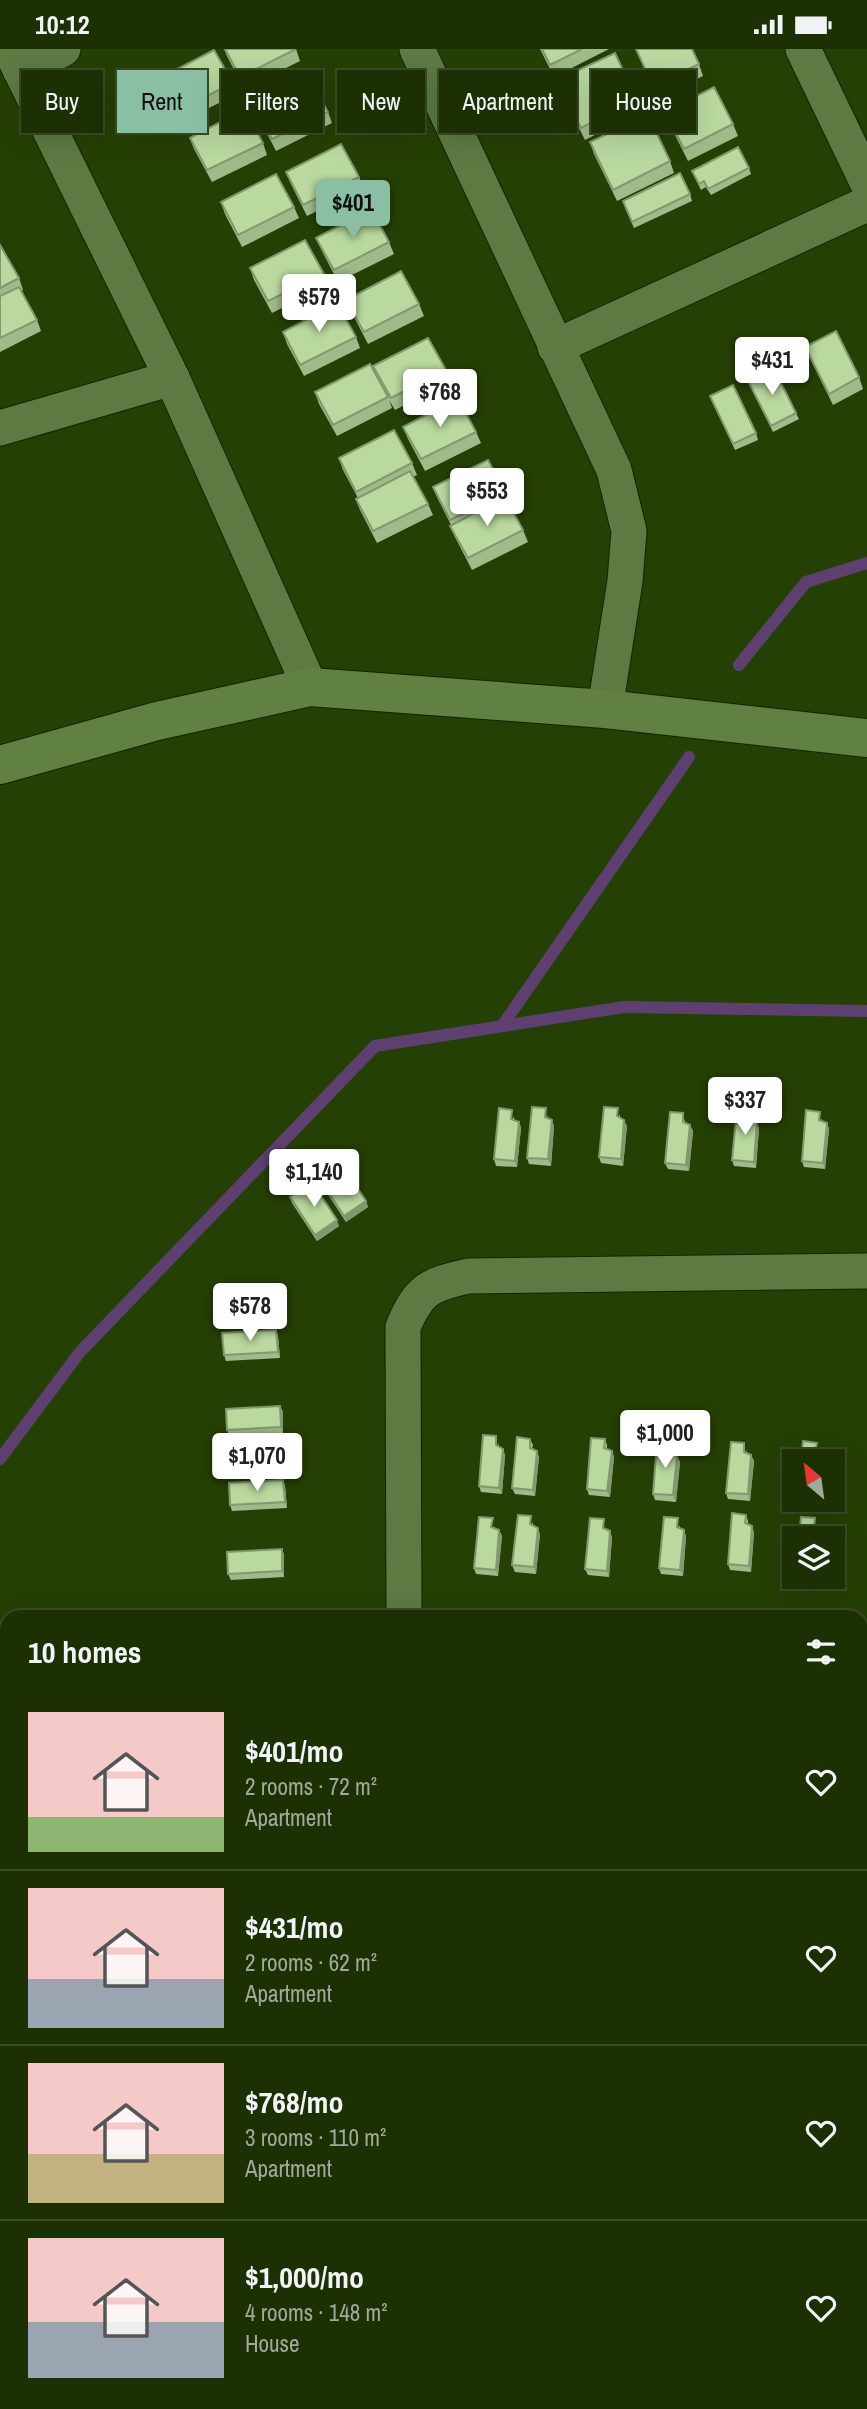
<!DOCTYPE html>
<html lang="en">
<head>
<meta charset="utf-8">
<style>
  :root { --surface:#1c3004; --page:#293c13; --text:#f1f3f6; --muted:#a0a99a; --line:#3a4b26; --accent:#8abfa5 }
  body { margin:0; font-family:"Archivo Narrow",sans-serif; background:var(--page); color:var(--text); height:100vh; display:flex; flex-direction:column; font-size:26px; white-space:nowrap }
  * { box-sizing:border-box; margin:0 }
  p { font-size:23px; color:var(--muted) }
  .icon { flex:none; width:38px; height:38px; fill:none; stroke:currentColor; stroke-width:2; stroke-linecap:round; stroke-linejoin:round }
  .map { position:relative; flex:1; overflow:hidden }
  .drawer { position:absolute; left:0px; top:1561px; width:868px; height:800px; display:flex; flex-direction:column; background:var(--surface); border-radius:21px 21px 0 0; box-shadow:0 7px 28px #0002,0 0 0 2px var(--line) }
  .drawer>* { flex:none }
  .top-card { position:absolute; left:21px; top:21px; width:826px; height:63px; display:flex; gap:14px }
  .needle { width:46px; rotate:331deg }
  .controls { position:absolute; left:782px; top:1400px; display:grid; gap:14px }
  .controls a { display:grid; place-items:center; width:63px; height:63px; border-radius:0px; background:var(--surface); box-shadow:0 7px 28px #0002,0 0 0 2px var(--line); font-size:35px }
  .price { position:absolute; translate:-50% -60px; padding:0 16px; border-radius:7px; background:#fff; color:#222; font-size:23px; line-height:46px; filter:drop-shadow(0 2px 4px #0008) }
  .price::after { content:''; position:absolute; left:50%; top:42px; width:21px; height:16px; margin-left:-10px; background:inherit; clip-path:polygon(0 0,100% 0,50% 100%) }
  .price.selected { background:var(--accent); color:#111 }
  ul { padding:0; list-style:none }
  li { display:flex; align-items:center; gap:21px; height:175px; padding:0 28px }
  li+li { border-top:2px solid var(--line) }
  li span { display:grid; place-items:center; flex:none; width:196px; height:140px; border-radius:0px; color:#555 }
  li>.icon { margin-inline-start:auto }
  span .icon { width:84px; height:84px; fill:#fffc; stroke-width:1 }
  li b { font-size:30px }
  h2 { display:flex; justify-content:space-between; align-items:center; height:84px; padding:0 28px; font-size:30px }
  .tag { padding:0 24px; border-radius:0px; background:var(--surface); box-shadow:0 7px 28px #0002,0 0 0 2px var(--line); font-size:24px; line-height:63px }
  .tag.selected { background:var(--accent); color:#111 }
  .status { display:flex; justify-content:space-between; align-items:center; height:49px; padding:0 35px; background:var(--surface); direction:ltr }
  .status svg { height:19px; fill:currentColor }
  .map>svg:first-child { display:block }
</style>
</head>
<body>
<div class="status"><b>10:12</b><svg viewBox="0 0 49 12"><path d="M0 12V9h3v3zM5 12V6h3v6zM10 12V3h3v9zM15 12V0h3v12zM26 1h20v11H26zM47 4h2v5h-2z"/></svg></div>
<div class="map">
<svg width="867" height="2360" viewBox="0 0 867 2360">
  <rect width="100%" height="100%" fill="#254005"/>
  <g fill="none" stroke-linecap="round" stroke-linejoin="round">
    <!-- stream -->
    <g stroke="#5e4070" stroke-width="12">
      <path d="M739,616L806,533L867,514"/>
      <path d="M502,977L689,708"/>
      <path d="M0,1410L80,1303L375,997L624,958L867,962"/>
    </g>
    <defs>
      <g id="street">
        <path d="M10,0L172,329L310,638"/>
        <path d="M417,0L614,421L629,482L625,532L605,660"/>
        <path d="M803,0L867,133"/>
        <path d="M20,21L63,0"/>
        <path d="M555,298L867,155"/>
        <path d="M0,379L172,329"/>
        <path d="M404,1568L403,1278C419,1240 429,1236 468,1227L867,1222"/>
        <path d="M861,1672H867"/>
        <path d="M861,2036H867"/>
        <path d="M408,2354V2360"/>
      </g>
      <path id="secondary" d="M0,716L157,672L310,638L605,660L867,689"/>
    </defs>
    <!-- street casing -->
    <use href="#street" stroke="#112500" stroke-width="37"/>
    <!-- secondary casing -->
    <use href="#secondary" stroke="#112500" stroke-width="40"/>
    <!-- street -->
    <use href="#street" stroke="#5c7a42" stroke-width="35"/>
    <!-- secondary -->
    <use href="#secondary" stroke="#608142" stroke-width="38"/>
  </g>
  <!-- wall -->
  <g fill="#9fbb89">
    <path d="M224,0H296L300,12L244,40L227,7Z"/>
    <path d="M540,0H609L554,28Z"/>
    <path d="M636,0L699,15L703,27L657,49Z"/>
    <path d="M160,29L233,34L237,45L181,73L164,41Z"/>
    <path d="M557,31L637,51L642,62L585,91L561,43Z"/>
    <path d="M254,57L328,63L332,74L276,102L259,69Z"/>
    <path d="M665,63L733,75L738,87L688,112L669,74Z"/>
    <path d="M190,89L263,94L267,106L212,133L194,100Z"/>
    <path d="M590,93L670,112L674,124L617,152L594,105Z"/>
    <path d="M749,119L751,125L711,146L706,138L701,141L692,122Z"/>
    <path d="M286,123L359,128L364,139L307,167L291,135Z"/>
    <path d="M690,145L692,152L634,179L625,158Z"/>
    <path d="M221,153L294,158L299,169L242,198L225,165Z"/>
    <path d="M316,189L389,193L394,205L338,233L321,200Z"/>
    <path d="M0,196L19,229L23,241L21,242L37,271L41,282L0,303Z"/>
    <path d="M250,219L324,225L328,236L272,264L254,231Z"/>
    <path d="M346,251L419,255L424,267L368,295L351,262Z"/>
    <path d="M283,283L356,288L360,299L304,327L287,295Z"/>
    <path d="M805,298L859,328L863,340L833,356L810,309Z"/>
    <path d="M373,317L446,321L450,333L395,361L389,351L392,359L337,387L319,355L315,343L377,328Z"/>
    <path d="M748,332L796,364L799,370L773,383Z"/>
    <path d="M710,347L756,384L758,391L735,401Z"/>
    <path d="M403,378L476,383L481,394L425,422L408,390Z"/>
    <path d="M339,409L412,414L417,426L413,428L428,455L433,466L377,494L360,461L356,450L358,449L343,421Z"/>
    <path d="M433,438L506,444L511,456H510L523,481L528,493L472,521L455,488L451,476L438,450Z"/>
    <path d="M750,1061L753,1067L752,1071L759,1079L756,1119L734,1117L732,1111Z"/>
    <path d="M548,1065L547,1069L554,1077L551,1117L529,1115L527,1109Z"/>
    <path d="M620,1065V1068L627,1077L623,1117L601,1114L599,1108Z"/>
    <path d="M514,1067V1071L519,1073L521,1079L517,1118L496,1117L494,1110Z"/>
    <path d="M822,1069V1072L827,1074L829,1080L825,1120L804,1118L802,1112Z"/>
    <path d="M685,1070V1074L690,1076L693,1082L689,1122L668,1120L665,1114Z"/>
    <path d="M319,1129L366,1152L368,1158L346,1173L321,1135Z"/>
    <path d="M290,1148L339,1177L317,1192L292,1154Z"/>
    <path d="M276,1281L278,1287L280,1309L226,1312L224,1306Z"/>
    <path d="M280,1357L283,1363V1384L229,1387L227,1381Z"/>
    <path d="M530,1390L533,1396L532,1400L537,1402L539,1408L535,1447L515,1445L512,1439Z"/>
    <path d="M605,1390L607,1396V1400L612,1402L614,1408L610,1448L589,1446L587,1440Z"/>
    <path d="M499,1393L498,1398L503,1400L505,1406L502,1445L481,1443L479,1437Z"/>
    <path d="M671,1395L673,1401V1405L677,1407L680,1413L676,1453L655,1451L653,1445Z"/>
    <path d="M747,1400L746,1404L751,1406L754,1412L750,1452L728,1450L726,1444Z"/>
    <path d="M283,1431L285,1437L287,1459L232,1462L230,1456Z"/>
    <path d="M746,1466L748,1472V1475L754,1483L751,1523L730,1521L728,1515Z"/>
    <path d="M533,1473V1477L540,1485L536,1525L515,1523L512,1516Z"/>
    <path d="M495,1476L494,1479L499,1481L502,1487L498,1527L476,1525L474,1519Z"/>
    <path d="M680,1476V1479L686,1487L683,1527L661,1525L659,1519Z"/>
    <path d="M606,1477L605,1480L612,1488L609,1528L588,1526L585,1520Z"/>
    <path d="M282,1500L284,1506V1528L231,1531L228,1525Z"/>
    <path d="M866,1866H867V1923H863L861,1917Z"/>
  </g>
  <!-- shaded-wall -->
  <g fill="#82986f">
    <path d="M552,1071L554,1077L551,1117L548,1110Z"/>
    <path d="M624,1071L627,1077L623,1117L621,1110Z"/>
    <path d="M519,1073L521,1079L517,1118L515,1112Z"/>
    <path d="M757,1073L759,1079L756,1119L754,1113Z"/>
    <path d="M827,1074L829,1080L825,1120L823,1114Z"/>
    <path d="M690,1076L693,1082L689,1122L686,1116Z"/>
    <path d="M366,1152L368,1158L346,1173L344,1167Z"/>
    <path d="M337,1171L339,1177L317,1192L315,1186Z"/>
    <path d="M276,1281L278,1287L280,1309L278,1303Z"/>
    <path d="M280,1357L283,1363V1384L281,1378Z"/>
    <path d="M503,1400L505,1406L502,1445L499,1439Z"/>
    <path d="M537,1402L539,1408L535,1447L533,1441Z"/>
    <path d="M612,1402L614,1408L610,1448L607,1442Z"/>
    <path d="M751,1406L754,1412L750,1452L748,1445Z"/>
    <path d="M677,1407L680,1413L676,1453L673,1446Z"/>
    <path d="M283,1431L285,1437L287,1459L285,1453Z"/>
    <path d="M752,1477L754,1483L751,1523L749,1517Z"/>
    <path d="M538,1479L540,1485L536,1525L534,1518Z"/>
    <path d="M499,1481L502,1487L498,1527L496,1521Z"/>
    <path d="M684,1481L686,1487L683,1527L680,1521Z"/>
    <path d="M610,1482L612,1488L609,1528L607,1522Z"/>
    <path d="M282,1500L284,1506V1528L282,1522Z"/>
  </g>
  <!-- building -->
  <g fill="#b9d99f" stroke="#82986f" stroke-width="2">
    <path d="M225,0H296L240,28Z"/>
    <path d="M542,0H582L550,16Z"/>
    <path d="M636,0H692L699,15L653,37Z"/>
    <path d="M214,1L233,34L177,62L160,29Z"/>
    <path d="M615,4L637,51L581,79L557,31Z"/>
    <path d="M309,29L328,63L272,90L254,57Z"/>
    <path d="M714,38L733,75L684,100L665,63Z"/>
    <path d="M245,60L263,94L207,121L190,89Z"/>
    <path d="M648,66L670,112L613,141L590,93Z"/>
    <path d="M341,95L359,128L303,156L286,123Z"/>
    <path d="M738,98L749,119L708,140L704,132L699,135L692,122Z"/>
    <path d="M680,124L690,145L632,173L623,152Z"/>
    <path d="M276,125L294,158L238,186L221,153Z"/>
    <path d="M371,160L389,193L334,221L316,189Z"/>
    <path d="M305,191L324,225L268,252L250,219Z"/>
    <path d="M0,196L19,229L0,239Z"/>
    <path d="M401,222L419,255L364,283L346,251Z"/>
    <path d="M19,238L37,271L0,289V247Z"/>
    <path d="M337,254L356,288L300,316L283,283Z"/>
    <path d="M836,282L859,328L829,345L805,298Z"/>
    <path d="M428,289L446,321L391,349L373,317Z"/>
    <path d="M370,315L388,348L333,376L315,343Z"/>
    <path d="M773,318L796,364L771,377L748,332Z"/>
    <path d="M733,336L756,384L733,395L710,347Z"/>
    <path d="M458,349L476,383L421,410L403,378Z"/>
    <path d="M394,381L412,414L356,443L339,409Z"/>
    <path d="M488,411L506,444L450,471L433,438Z"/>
    <path d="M410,422L428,455L373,482L356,450Z"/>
    <path d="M505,448L523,481L468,509L450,477Z"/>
    <path d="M532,1058L546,1059L545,1068L552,1071L548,1110L527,1109Z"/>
    <path d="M604,1058L618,1059L617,1067L624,1071L621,1110L599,1108Z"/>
    <path d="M499,1059L512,1061L511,1070L519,1073L515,1112L494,1110Z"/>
    <path d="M737,1060L750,1061V1070L757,1073L754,1113L732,1111Z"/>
    <path d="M806,1061L820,1063L819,1071L827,1074L823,1114L802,1112Z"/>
    <path d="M670,1063L683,1064V1073L690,1076L686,1116L665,1114Z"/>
    <path d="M341,1114L366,1152L344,1167L319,1129Z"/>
    <path d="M312,1133L337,1171L315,1186L290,1148Z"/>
    <path d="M276,1281L278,1303L224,1306L222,1284Z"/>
    <path d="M280,1357L281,1378L227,1381L226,1360Z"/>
    <path d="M483,1386L496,1387V1396L503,1400L499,1439L479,1437Z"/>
    <path d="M517,1388L530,1390V1399L537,1402L533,1441L512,1439Z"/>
    <path d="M591,1389L605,1390L604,1399L612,1402L607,1442L587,1440Z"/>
    <path d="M803,1392L817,1394L815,1403L824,1406L823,1412H801Z"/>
    <path d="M731,1393L744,1394V1403L751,1406L748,1445L726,1444Z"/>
    <path d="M657,1394L671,1395L670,1404L677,1407L673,1446L653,1445Z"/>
    <path d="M283,1431L285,1453L230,1456L229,1434Z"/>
    <path d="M732,1464L746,1466L745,1474L752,1477L749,1517L728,1515Z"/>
    <path d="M518,1466L531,1467L530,1475L538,1479L534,1518L512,1516Z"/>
    <path d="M479,1468L493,1469L491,1478L499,1481L496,1521L474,1519Z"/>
    <path d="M664,1468L678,1469L677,1478L684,1481L680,1521L659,1519Z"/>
    <path d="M801,1468L815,1469L814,1478L821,1481L820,1489H799Z"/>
    <path d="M590,1469L604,1470L603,1479L610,1482L607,1522L585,1520Z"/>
    <path d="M282,1500V1522L228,1525L227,1503Z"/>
    <path d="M866,1866H867V1917H861Z"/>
    <path d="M225,2354H279L280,2360H225Z"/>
  </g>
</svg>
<div class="controls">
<a><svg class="needle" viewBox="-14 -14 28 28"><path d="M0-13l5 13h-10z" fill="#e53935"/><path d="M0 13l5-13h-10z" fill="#a0a99a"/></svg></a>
<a><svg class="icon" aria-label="layers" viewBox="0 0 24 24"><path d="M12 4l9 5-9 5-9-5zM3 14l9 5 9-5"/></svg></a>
</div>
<b class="price selected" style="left:353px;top:191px">$401</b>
<b class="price" style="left:319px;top:285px">$579</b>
<b class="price" style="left:772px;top:348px">$431</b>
<b class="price" style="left:440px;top:380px">$768</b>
<b class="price" style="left:487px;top:479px">$553</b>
<b class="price" style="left:745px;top:1088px">$337</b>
<b class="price" style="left:314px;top:1160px">$1,140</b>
<b class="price" style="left:250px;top:1294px">$578</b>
<b class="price" style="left:665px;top:1421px">$1,000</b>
<b class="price" style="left:257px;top:1444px">$1,070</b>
<div class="top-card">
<a class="tag">Buy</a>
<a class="tag selected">Rent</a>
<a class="tag">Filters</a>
<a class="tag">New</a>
<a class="tag">Apartment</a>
<a class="tag">House</a>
</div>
<section class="drawer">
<h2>10 homes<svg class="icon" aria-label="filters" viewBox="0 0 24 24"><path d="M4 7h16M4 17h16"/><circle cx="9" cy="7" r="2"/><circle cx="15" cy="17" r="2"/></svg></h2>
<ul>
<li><span style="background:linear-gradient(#f6c9c9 75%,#8fb573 0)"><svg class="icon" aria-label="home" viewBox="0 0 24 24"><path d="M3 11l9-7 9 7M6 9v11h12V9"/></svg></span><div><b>$401/mo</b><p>2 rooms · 72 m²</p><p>Apartment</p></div><svg class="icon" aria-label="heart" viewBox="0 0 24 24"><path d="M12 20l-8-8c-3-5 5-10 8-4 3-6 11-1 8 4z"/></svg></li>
<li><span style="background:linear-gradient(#f6c9c9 65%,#9aa5b1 0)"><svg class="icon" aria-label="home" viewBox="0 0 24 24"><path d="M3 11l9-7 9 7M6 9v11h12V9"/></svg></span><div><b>$431/mo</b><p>2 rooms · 62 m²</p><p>Apartment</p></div><svg class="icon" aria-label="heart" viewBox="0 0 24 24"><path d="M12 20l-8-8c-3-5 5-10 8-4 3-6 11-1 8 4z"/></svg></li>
<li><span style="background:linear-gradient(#f6c9c9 65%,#c2b280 0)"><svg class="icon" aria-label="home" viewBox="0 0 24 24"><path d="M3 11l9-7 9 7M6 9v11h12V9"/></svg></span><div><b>$768/mo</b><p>3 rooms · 110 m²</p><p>Apartment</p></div><svg class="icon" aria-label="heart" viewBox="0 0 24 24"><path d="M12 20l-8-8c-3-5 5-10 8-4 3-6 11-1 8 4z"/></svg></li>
<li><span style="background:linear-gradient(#f6c9c9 60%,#9aa5b1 0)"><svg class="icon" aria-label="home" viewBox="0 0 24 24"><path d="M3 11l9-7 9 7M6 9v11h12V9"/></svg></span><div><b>$1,000/mo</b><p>4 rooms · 148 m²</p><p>House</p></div><svg class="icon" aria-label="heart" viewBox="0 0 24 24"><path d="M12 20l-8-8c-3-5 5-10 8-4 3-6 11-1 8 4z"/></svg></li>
</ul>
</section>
</div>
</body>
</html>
